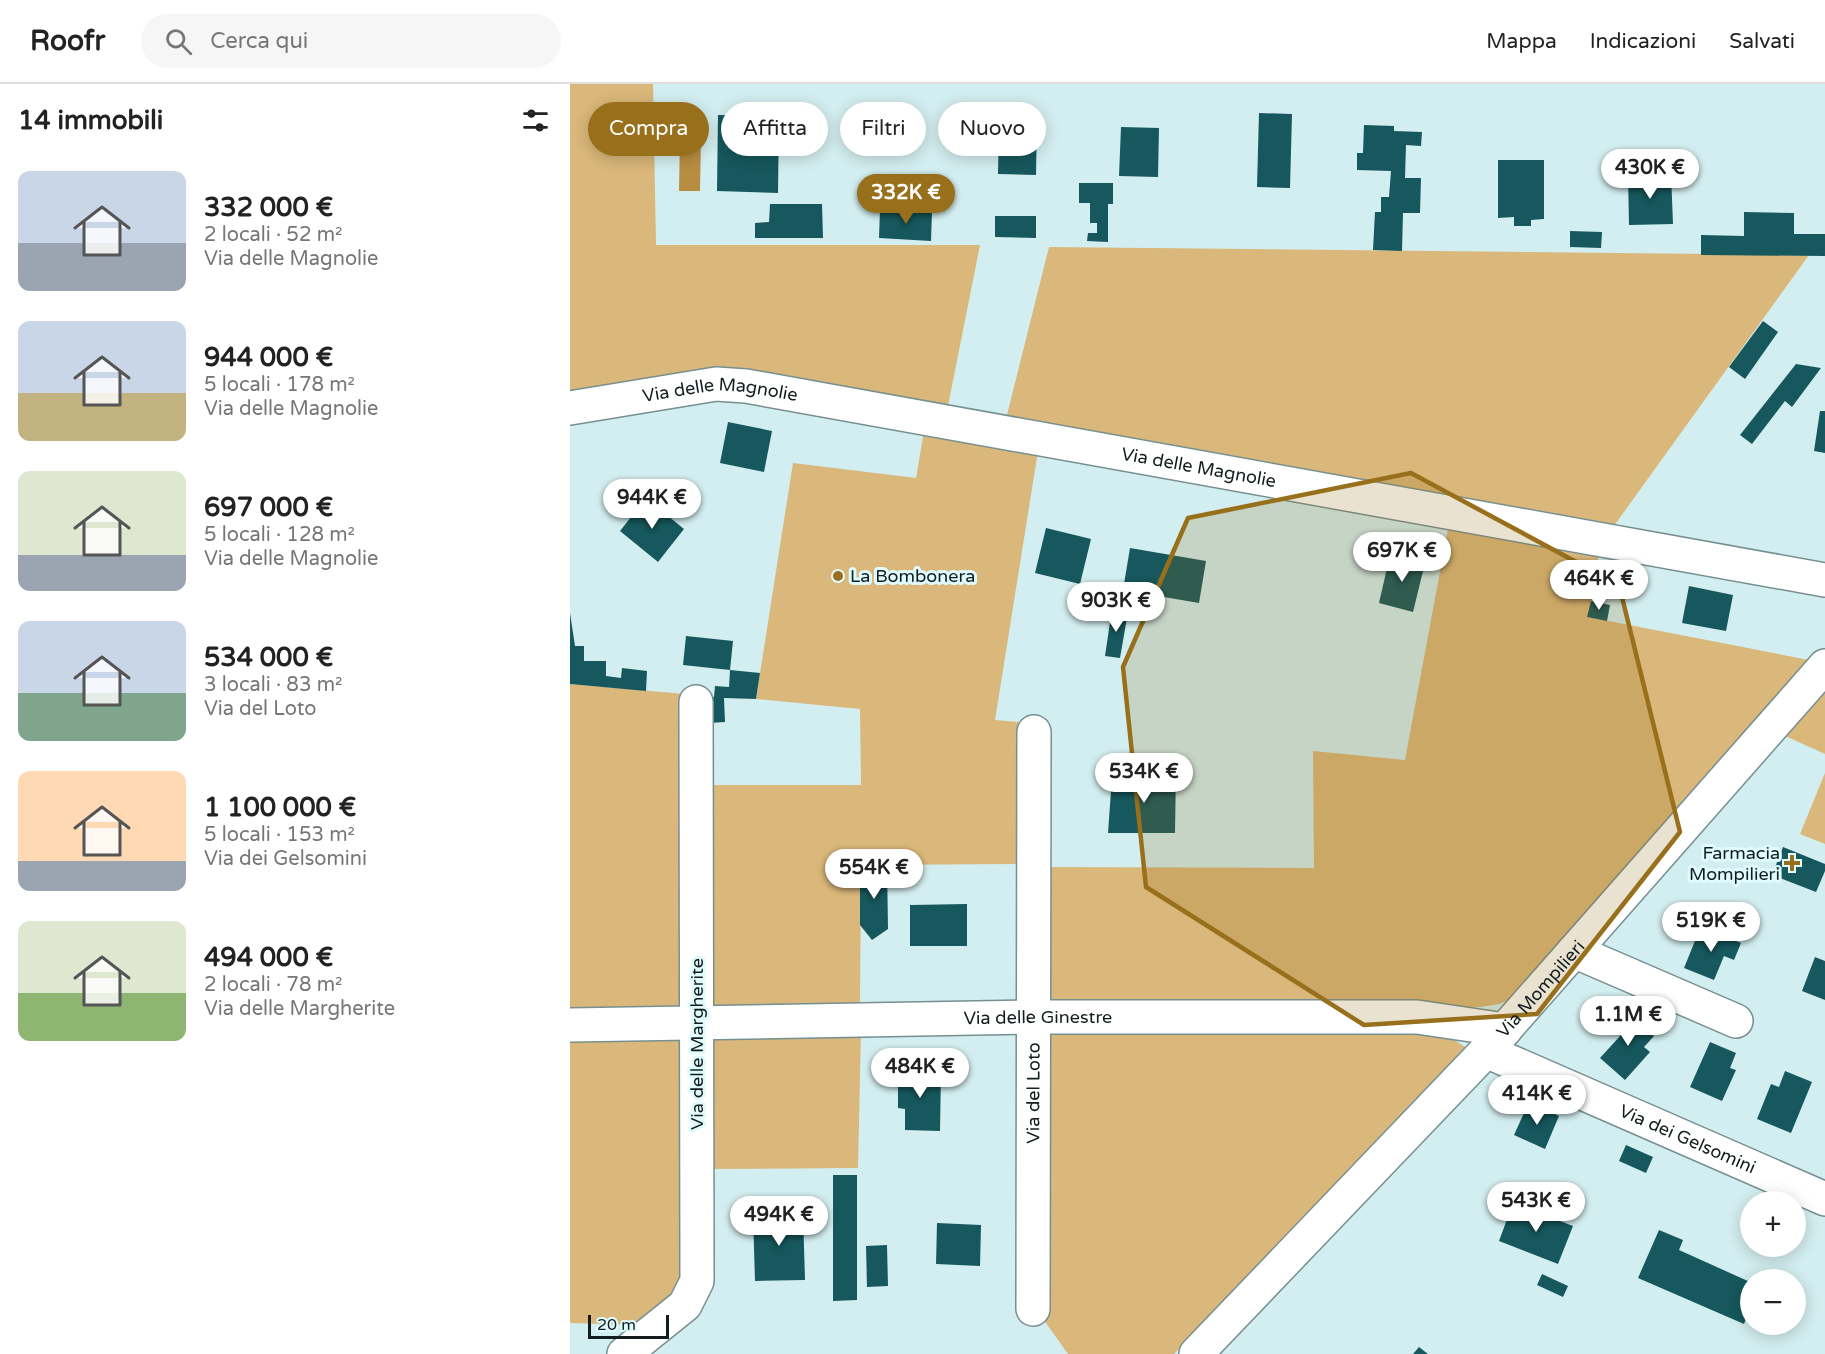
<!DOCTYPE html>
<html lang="it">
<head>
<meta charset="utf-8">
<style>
  :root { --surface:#fff; --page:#f6f6f6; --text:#222; --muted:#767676; --line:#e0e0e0; --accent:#986f1b }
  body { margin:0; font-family:"Varela Round",sans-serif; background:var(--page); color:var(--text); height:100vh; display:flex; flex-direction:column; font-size:22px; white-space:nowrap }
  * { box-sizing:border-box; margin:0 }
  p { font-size:20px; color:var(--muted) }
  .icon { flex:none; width:33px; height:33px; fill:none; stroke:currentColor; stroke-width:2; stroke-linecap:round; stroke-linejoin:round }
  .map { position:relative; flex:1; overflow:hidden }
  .drawer { display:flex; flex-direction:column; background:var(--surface); width:570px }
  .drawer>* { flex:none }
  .top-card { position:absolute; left:18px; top:18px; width:570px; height:54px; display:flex; gap:12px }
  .controls { position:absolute; left:1170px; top:1107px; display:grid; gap:12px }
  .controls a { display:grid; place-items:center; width:66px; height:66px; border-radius:50%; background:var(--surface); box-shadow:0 3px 15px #0003; font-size:30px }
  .scale { position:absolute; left:18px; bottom:15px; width:81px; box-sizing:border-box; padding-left:6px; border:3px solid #131d1e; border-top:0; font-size:16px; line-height:21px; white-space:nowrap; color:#131d1e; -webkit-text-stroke:4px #e0fbfe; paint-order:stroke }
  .price { position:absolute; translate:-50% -51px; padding:0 14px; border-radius:21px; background:#fff; color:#222; font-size:20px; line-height:39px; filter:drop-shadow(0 2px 3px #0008) }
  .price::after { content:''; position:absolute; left:50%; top:36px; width:18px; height:14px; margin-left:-9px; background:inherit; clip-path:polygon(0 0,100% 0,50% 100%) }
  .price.selected { background:var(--accent); color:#fff }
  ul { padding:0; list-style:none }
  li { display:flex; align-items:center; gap:18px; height:150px; padding:0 18px }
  li span { display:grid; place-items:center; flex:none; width:168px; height:120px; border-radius:12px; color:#555 }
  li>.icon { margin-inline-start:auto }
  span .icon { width:72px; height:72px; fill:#fffc; stroke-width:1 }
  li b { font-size:26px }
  h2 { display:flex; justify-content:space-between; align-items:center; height:72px; padding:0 18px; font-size:26px }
  .tag { padding:0 21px; border-radius:27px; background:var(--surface); box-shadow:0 3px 15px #0003; font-size:21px; line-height:54px }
  .tag.selected { background:var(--accent); color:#fff }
  header { display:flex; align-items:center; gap:36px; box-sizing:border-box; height:84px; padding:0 30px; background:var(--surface); border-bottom:2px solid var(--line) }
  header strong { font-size:28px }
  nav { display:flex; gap:33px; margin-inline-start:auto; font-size:21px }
  .search { width:420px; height:54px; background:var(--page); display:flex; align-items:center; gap:15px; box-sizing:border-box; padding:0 21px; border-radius:33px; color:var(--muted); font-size:22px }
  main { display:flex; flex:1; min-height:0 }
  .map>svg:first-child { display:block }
</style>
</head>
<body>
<header>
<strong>Roofr</strong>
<div class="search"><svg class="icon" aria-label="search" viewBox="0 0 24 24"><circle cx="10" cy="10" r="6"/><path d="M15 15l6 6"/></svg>Cerca qui</div>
<nav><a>Mappa</a><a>Indicazioni</a><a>Salvati</a></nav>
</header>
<main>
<section class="drawer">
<h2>14 immobili<svg class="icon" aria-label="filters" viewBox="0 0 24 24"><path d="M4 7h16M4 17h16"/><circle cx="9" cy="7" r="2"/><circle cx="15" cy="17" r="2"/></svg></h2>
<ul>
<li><span style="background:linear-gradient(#c9d6e8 60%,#9aa5b1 0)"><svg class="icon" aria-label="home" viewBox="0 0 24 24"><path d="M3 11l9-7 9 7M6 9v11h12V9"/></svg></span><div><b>332 000 €</b><p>2 locali · 52 m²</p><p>Via delle Magnolie</p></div></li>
<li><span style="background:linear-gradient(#c9d6e8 60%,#c2b280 0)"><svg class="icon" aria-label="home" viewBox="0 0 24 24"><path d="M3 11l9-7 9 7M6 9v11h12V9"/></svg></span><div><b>944 000 €</b><p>5 locali · 178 m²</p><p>Via delle Magnolie</p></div></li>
<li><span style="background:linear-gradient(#dfe7d0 70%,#9aa5b1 0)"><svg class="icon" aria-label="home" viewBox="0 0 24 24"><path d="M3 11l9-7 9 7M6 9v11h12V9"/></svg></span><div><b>697 000 €</b><p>5 locali · 128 m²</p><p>Via delle Magnolie</p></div></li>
<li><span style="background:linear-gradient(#c9d6e8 60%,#7fa58c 0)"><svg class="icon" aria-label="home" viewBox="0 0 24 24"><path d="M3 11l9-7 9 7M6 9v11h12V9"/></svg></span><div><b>534 000 €</b><p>3 locali · 83 m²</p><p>Via del Loto</p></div></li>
<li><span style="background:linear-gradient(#ffd9b3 75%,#9aa5b1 0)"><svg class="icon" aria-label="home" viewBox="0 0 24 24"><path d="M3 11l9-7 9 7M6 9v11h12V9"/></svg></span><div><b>1 100 000 €</b><p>5 locali · 153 m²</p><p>Via dei Gelsomini</p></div></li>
<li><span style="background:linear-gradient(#dfe7d0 60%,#8fb573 0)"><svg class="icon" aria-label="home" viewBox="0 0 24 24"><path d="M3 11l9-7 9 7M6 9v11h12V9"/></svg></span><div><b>494 000 €</b><p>2 locali · 78 m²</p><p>Via delle Margherite</p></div></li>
</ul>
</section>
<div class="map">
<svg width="1255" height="1270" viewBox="0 0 1255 1270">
  <rect width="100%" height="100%" fill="#d3eef0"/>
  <!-- green -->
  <g fill="#dab77a">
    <path d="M0,0H83L86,161H410L377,327L168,287L0,310Z"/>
    <path d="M479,163L1239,171L1041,446L435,339Z"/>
    <path d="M354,347L468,367L425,636L449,638L451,780L291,781L290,922L140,921V701H291L290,625L186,615L223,379L346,394Z"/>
    <path d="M879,439L1030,465L1018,533L1239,576L944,914L929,920L911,923L487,924L477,919L473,783L744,784L743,667L835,676Z"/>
    <path d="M1255,599V670L1213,651Z"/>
    <path d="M0,600L115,610L117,925H0Z"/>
    <path d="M1255,689V760L1230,750Z"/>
    <path d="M476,945L874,949L895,963L890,976L604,1270H498L471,1232Z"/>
    <path d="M291,947L288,1084L139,1085L138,948Z"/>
    <path d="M0,950H116L115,1197L99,1224L67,1241L0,1239Z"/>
  </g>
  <!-- water -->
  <path fill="#b78d41" d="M110,53H131L130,107H109Z"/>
  <!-- building -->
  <g fill="#16585d">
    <path d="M689,29L722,30L720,104L687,103Z"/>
    <path d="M148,31L209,32L208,109L147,107Z"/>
    <path d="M429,34H467L466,91L428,90Z"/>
    <path d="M794,41L824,42V47L852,48L851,62L836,61L835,94H851L850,129H833L832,167L803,166L805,128H811V113H819L821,87L787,86V69H793Z"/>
    <path d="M551,43L589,44L588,93L549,92Z"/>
    <path d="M928,76H974V135L961,136V142H944V133L928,134Z"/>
    <path d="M1101,90L1103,140L1059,141L1058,91Z"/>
    <path d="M509,99H543V120H538V158L517,157L518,149H527V139H520V119H509Z"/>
    <path d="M200,120H252L253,154H185V139L199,138Z"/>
    <path d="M310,125L362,127L361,157L309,154Z"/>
    <path d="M1174,128L1224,129V150H1255V172L1131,171V151L1174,152Z"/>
    <path d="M425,132H466V154L425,153Z"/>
    <path d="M1000,147L1032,148L1031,164L1000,163Z"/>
    <path d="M1193,237L1208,248L1175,295L1159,283Z"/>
    <path d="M1226,280L1251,284L1222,323L1215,317L1182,360L1170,351Z"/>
    <path d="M1250,327H1255V369L1244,367Z"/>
    <path d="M158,338L202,347L194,388L150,379Z"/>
    <path d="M76,414L114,445L88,478L50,447Z"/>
    <path d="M476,444L521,455L510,500L465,489Z"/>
    <path d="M560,464L636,477L629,519L553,506Z"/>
    <path d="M820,471L855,479L843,528L809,519Z"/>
    <path d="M1119,502L1163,511L1156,547L1112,539Z"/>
    <path d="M1021,517L1040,521L1037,537L1017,533Z"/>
    <path d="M542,525L558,528L550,574L535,572Z"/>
    <path d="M0,529L5,562H14V577H36V592L51,594L52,584L77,587L76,607L0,600Z"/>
    <path d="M116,552L163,557L160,586L113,581Z"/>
    <path d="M160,586L190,589L186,615L154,614L155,638L139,639L137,613H144L145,602L159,603Z"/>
    <path d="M576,686H606L605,749H538L542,693L576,694Z"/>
    <path d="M1213,763L1255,780V787L1246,808L1202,791Z"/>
    <path d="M290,781H317L318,845L302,856L290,841Z"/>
    <path d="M397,820V862H340V821Z"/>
    <path d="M1131,842L1171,859L1164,876L1154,872L1144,896L1114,884Z"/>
    <path d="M1245,873L1255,877V916L1232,907Z"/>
    <path d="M1057,928L1084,952L1074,963L1080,968L1055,996L1030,974L1051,951L1044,944Z"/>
    <path d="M1140,958L1166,969L1160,984L1166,986L1152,1017L1120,1003Z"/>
    <path d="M328,986L371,987L370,1047L335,1046V1025L328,1024Z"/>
    <path d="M1215,987L1242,998L1221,1049L1187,1035L1201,1000L1209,1003Z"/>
    <path d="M959,1018L989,1032L975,1065L944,1051Z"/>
    <path d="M1056,1061L1083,1073L1076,1089L1049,1077Z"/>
    <path d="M263,1091H287V1216L263,1217Z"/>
    <path d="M943,1119L1003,1142L988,1180L929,1157Z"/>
    <path d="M233,1129L235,1196L185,1197L183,1131Z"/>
    <path d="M367,1139L411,1141L410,1182L366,1180Z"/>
    <path d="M1089,1146L1113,1156L1109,1166L1180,1198V1225L1174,1240L1068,1194Z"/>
    <path d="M317,1161L318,1202L297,1203L296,1162Z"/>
    <path d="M972,1190L998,1202L993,1213L967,1201Z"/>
    <path d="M849,1263L858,1270H843Z"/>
  </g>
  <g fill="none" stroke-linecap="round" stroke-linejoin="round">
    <defs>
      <g id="minor">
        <path id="s1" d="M0,324L146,300L176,302L1255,496"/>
        <path d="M1004,867L1166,937"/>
        <path id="s2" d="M0,941L463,933H847L935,946"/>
        <path id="s3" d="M916,967L1255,1115"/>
        <path id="s4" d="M463,1225L464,648"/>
        <path d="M54,1270L115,1221L127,1197L126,618"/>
        <path id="s5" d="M626,1270L916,967L1255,582"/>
      </g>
    </defs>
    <!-- minor casing -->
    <use href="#minor" stroke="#768f91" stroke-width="36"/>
    <!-- minor -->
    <use href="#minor" stroke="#fff" stroke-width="33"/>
  </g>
  <!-- marked area -->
  <path fill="#986f1b" fill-opacity="0.2" stroke="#986f1b" stroke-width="4.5" stroke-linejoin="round" d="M841,389L1049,501L1110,748L967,930L794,941L576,803L553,583L618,434Z"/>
  <!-- markers -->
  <g fill="#986f1b" stroke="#e0fbfe" stroke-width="2">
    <circle cx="268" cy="492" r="6"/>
    <path d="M1219 770h6v6h6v6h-6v6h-6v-6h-6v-6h6z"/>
  </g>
  <g text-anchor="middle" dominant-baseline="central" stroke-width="6" stroke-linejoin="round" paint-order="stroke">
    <!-- street labels -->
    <g font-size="18" fill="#131d1e" stroke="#e0fbfe">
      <text stroke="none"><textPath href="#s1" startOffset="152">Via delle Magnolie</textPath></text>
      <text stroke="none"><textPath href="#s1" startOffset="638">Via delle Magnolie</textPath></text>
      <text stroke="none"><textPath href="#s5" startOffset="502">Via Mompilieri</textPath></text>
      <text stroke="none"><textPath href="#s2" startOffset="468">Via delle Ginestre</textPath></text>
      <text transform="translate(127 960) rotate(-90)">Via delle Margherite</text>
      <text stroke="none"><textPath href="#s4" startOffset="216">Via del Loto</textPath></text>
      <text stroke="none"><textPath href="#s3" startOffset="220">Via dei Gelsomini</textPath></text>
    </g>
    <!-- poi labels -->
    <g font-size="18" fill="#131d1e" stroke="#e0fbfe" text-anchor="start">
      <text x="280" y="492">La Bombonera</text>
      <text x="1210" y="769" text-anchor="end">Farmacia<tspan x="1210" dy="21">Mompilieri</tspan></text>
    </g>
  </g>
</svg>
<div class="controls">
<a>+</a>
<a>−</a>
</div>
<div class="scale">20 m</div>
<b class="price" style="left:1080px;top:116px">430K €</b>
<b class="price selected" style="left:336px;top:141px">332K €</b>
<b class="price" style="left:82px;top:446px">944K €</b>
<b class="price" style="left:832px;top:499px">697K €</b>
<b class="price" style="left:1029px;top:527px">464K €</b>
<b class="price" style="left:546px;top:549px">903K €</b>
<b class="price" style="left:574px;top:720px">534K €</b>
<b class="price" style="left:304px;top:816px">554K €</b>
<b class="price" style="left:1141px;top:869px">519K €</b>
<b class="price" style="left:1058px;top:963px">1.1M €</b>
<b class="price" style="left:350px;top:1015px">484K €</b>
<b class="price" style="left:967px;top:1042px">414K €</b>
<b class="price" style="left:966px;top:1149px">543K €</b>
<b class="price" style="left:209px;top:1163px">494K €</b>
<div class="top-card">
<a class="tag selected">Compra</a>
<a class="tag">Affitta</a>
<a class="tag">Filtri</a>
<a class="tag">Nuovo</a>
</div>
</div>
</main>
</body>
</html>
